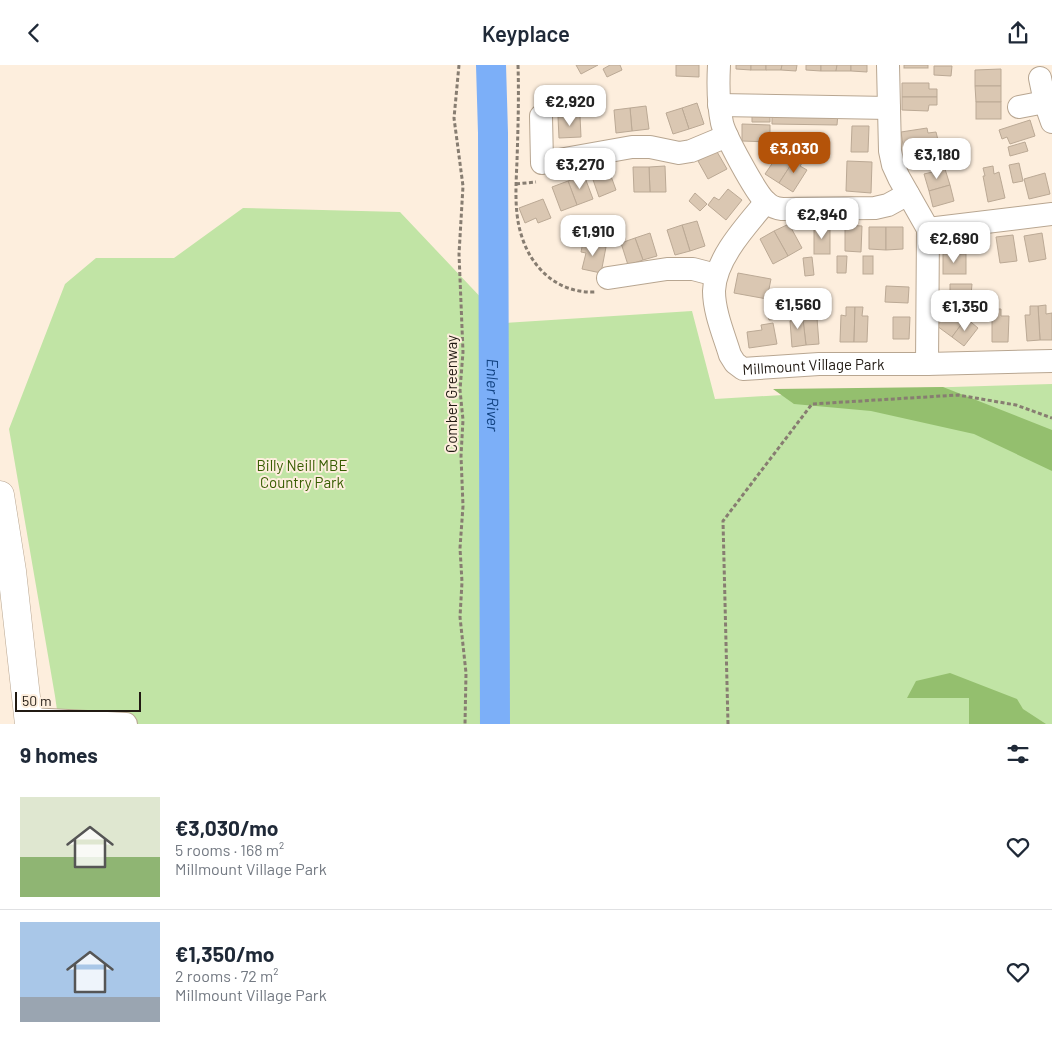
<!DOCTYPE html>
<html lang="en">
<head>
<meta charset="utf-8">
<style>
  :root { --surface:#fff; --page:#f2f2f3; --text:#1f2937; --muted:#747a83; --line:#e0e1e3; --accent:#b45309 }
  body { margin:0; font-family:Barlow,sans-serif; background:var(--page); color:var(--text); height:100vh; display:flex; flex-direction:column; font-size:19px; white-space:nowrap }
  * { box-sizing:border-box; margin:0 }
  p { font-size:16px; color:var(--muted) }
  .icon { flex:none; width:28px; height:28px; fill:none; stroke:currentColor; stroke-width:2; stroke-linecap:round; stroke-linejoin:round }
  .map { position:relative; height:659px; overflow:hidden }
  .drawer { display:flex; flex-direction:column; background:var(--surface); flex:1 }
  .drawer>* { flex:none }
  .scale { position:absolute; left:15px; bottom:12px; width:126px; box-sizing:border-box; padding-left:5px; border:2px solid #211a13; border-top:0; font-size:14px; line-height:18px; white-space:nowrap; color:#211a13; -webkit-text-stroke:4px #fdeedd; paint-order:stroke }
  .price { position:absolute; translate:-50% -42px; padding:0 11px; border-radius:10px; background:#fff; color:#222; font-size:16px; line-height:32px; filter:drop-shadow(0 1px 2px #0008) }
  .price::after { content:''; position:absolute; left:50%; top:30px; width:15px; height:11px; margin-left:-8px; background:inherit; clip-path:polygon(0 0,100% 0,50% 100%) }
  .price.active { background:var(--accent); color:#fff }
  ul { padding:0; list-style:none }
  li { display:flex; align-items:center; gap:15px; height:125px; padding:0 20px }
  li+li { border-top:1px solid var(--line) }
  li span { display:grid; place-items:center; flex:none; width:140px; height:100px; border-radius:0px; color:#555 }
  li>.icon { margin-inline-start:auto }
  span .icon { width:60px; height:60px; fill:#fffc; stroke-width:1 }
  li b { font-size:21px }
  h2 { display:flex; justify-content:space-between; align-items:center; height:60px; padding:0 20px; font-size:21px }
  header { display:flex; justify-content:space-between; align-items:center; height:65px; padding:0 20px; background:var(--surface); font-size:22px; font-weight:600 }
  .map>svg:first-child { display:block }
</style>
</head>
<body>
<header><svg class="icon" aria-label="back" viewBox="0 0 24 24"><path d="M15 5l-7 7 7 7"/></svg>Keyplace<svg class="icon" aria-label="share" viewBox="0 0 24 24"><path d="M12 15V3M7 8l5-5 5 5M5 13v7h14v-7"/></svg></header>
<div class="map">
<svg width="1052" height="659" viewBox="0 0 1052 659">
  <rect width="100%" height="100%" fill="#fdeedd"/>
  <!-- green -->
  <path fill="#c1e4a5" d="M243,143L400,147L505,258L692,246L715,334L885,324L1052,319V659H59L55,631L9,364L65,219L96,193H174Z"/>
  <!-- forest -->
  <g fill="#94bf6e">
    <path d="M943,322L1052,365V406L974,369L871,346L794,339L773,324Z"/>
    <path d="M950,608L1017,634L1023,644L1046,659H969V633H907L916,616Z"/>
  </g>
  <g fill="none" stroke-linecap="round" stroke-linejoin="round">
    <!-- river -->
    <path stroke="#7caff8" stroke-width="30" id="s1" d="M491,0L493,68L495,659"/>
  </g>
  <!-- building -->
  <g fill="#dac7b2" stroke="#bba995">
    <path d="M576,0H598L581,9Z"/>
    <path d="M610,0H620L622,5L607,12L603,4Z"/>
    <path d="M676,0H699V12L676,11Z"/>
    <path d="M736,0H751V5L736,4Z"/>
    <rect x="751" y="0" width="15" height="5"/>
    <path d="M766,0H782L781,5H766Z"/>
    <path d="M782,0H797L796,6L781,5Z"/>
    <path d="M806,0H821V6L806,5Z"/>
    <path d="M821,0H837L836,6H821Z"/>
    <path d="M837,0H851V6H836Z"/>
    <path d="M851,0H867V7L851,6Z"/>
    <rect x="904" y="0" width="24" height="3"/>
    <path d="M934,1H952L951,11L934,10Z"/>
    <path d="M1001,4V21H975V5Z"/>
    <path d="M902,18H929V24H937V32H902Z"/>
    <rect x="563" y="21" width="19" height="19"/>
    <path d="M975,21H1001V37H976Z"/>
    <path d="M902,32H937V40H929L928,46L902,45Z"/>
    <rect x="976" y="37" width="25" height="17"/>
    <path d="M697,38L704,59L689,64L682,43Z"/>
    <path d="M646,41L649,64L632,66L630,43Z"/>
    <path d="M630,43L632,66L616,68L614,45Z"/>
    <path d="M682,43L689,64L673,69L666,48Z"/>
    <path d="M752,46L770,47V57H752Z"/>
    <path d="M772,47L838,48L837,60L772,59Z"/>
    <path d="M580,51L581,72L559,73L558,52Z"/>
    <path d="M1030,55L1035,71L1010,79L1007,72L1002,74L999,65Z"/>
    <path d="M742,59L770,60V77L742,76Z"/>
    <path d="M852,61H869L868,87H851Z"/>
    <path d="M927,63L928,68L936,67L938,75L903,80L901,67Z"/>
    <path d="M938,75L939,82L931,84V90L906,94L903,80Z"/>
    <path d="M1025,77L1028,86L1010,91L1008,82Z"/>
    <path d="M961,80L963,90L946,95L943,85Z"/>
    <path d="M716,85L727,104L708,114L698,96Z"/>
    <path d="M791,85L798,89L779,118L765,109L780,87L787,92Z"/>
    <path d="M798,89L805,94L800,101L807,105L793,127L779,118Z"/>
    <path d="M847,96L872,97L871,128L846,126Z"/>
    <path d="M1019,98L1023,116L1013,118L1009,100Z"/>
    <path d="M607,100L616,125L599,132L590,106Z"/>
    <path d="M665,101L666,127H650L649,102Z"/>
    <path d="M993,101L994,109L999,107L1005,133L988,137L983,111H985L983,103Z"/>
    <path d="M633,102H649L650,127H634Z"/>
    <path d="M945,104L950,120L929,126L924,109Z"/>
    <path d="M1045,108L1050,129L1029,134L1024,114Z"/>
    <path d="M584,110L593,134L577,140L568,116Z"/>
    <path d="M568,116L577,140L561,146L552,122Z"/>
    <path d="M950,120L954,136L933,142L929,126Z"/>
    <path d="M728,124L742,135L726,155L708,140L714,132L719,135Z"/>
    <path d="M695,128L707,139L700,146L689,136Z"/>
    <path d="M543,134L551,153L538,158L536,153L525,158L519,143Z"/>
    <path d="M697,156L705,181L690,186L682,160Z"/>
    <path d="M789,159L802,183L788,191L774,166Z"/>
    <path d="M682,160L690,186L675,190L667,165Z"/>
    <path d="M845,160L862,161L861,187L845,186Z"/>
    <rect x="814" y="161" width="16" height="28"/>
    <path d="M869,162H886V185L869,184Z"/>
    <path d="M886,162H903V184L886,185Z"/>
    <path d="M774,166L788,191L773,199L760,174Z"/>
    <path d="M650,168L657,191L643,195L635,173Z"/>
    <path d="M1042,168L1046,194L1029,197L1024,171Z"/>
    <path d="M1013,170L1017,196L1000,198L996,172Z"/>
    <path d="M635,173L643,195L628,200L621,178Z"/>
    <path d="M944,175L966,176V189H943Z"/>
    <path d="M583,177L606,182L601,208L582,204L586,188L581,187Z"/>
    <rect x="943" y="189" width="23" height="20"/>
    <path d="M837,191H847L846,208H837Z"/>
    <rect x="863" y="191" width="10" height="18"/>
    <path d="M812,192L814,210L805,211L803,193Z"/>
    <path d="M738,208L771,214L767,234L734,228Z"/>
    <path d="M950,219H972L971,230H950Z"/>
    <path d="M886,221L909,222L908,238L885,237Z"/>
    <path d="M775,236L778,254L769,255L766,238Z"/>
    <path d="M1046,240V249L1052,248V275H1040L1038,241Z"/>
    <path d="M1030,241H1038L1040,275L1027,276L1025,250H1030Z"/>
    <path d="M846,242H855L854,277H840L841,250L846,251Z"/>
    <path d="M855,242H863L862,251H868L867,277H854Z"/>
    <path d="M952,242L966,253L952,272L937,261Z"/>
    <path d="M992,244H1001V251H1009L1008,277H992Z"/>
    <path d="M810,245L811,253H817L819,279L806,280L802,246Z"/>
    <path d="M794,246H802L806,280L792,282L790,256L795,255Z"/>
    <path d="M893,252H910L909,274H893Z"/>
    <path d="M966,253L978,263L964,281L952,272Z"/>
    <path d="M773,258L777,279L749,283L747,267L762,265L761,260Z"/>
  </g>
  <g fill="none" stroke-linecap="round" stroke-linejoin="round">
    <defs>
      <g id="minor">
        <path d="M719,0C718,19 718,39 722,58C725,71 755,126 765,136C770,141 774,143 782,144L875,143L888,140L908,129"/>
        <path d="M888,0L890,86L893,100L899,113L928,164L927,299"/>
        <path d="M1040,13L1045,37L1052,57"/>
        <path d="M719,40L889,43"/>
        <path d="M1019,42L1045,37"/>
        <path d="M541,51L542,98L632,82H650L679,88L691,86L727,71"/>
        <path id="s2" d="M766,137C746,161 715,194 714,226C714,247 724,270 730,290L735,298L743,304L819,299H927L1052,296"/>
        <path d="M928,164L1052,149"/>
        <path d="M608,213L667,204H693L716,210"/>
        <path d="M29,654L126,659"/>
      </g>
      <path id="highway" d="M0,430L12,506L29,659"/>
    </defs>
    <!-- minor casing -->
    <use href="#minor" stroke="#b8a691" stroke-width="24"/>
    <!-- highway casing -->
    <use href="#highway" stroke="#b8a691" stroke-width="29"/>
    <!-- path -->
    <g stroke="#877d71" stroke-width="3" stroke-dasharray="4 2.5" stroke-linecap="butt">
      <path d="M459,0L454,53L463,121L459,189L463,287L460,325L463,355L461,391L463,441L460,483L462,517L460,552L466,608L465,659"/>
      <path d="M518,0C519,32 518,64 517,96C516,120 514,146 521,169C531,204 559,229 596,227"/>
      <path d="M516,119L536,117"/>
      <path d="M728,659L723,456L812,339L958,330L1016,340L1052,353"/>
    </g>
    <!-- minor -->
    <use href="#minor" stroke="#fff" stroke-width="22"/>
    <!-- highway -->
    <use href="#highway" stroke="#fff" stroke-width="28"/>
  </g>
  <g text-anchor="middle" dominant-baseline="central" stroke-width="4" stroke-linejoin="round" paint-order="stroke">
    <!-- street labels -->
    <g font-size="15" fill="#211a13" stroke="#fdeedd">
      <text stroke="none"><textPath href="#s2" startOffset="261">Millmount Village Park</textPath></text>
      <text transform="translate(451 329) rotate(-90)">Comber Greenway</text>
    </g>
    <!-- park labels -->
    <g font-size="15" fill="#375d02" stroke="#fdeedd">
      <text x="302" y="400">Billy Neill MBE<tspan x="302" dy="17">Country Park</tspan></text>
    </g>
    <!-- water labels -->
    <g font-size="16" font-style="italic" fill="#114281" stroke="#fdeedd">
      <text stroke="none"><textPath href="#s1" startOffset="330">Enler River</textPath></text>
    </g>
  </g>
</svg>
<div class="scale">50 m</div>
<b class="price" style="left:570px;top:62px">€2,920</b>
<b class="price active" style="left:794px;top:109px">€3,030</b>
<b class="price" style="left:937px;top:115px">€3,180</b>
<b class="price" style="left:580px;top:125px">€3,270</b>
<b class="price" style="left:822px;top:175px">€2,940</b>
<b class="price" style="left:593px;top:192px">€1,910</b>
<b class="price" style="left:954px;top:199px">€2,690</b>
<b class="price" style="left:798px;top:265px">€1,560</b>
<b class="price" style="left:965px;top:267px">€1,350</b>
</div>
<section class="drawer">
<h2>9 homes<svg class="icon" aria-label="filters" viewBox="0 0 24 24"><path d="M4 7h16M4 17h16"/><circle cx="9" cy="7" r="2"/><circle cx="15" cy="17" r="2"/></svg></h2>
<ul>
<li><span style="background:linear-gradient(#dfe7d0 60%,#8fb573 0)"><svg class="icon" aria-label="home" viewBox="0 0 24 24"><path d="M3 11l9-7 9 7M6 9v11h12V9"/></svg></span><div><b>€3,030/mo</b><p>5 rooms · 168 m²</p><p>Millmount Village Park</p></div><svg class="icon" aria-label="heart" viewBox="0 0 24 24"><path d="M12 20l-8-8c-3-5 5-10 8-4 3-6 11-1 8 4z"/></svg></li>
<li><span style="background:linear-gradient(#a9c7e8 75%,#9aa5b1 0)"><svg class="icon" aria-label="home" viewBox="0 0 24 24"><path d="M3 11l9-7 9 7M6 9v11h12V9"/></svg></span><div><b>€1,350/mo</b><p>2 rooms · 72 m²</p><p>Millmount Village Park</p></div><svg class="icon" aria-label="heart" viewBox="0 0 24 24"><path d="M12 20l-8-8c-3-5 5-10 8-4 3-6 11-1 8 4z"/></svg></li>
</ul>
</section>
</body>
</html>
